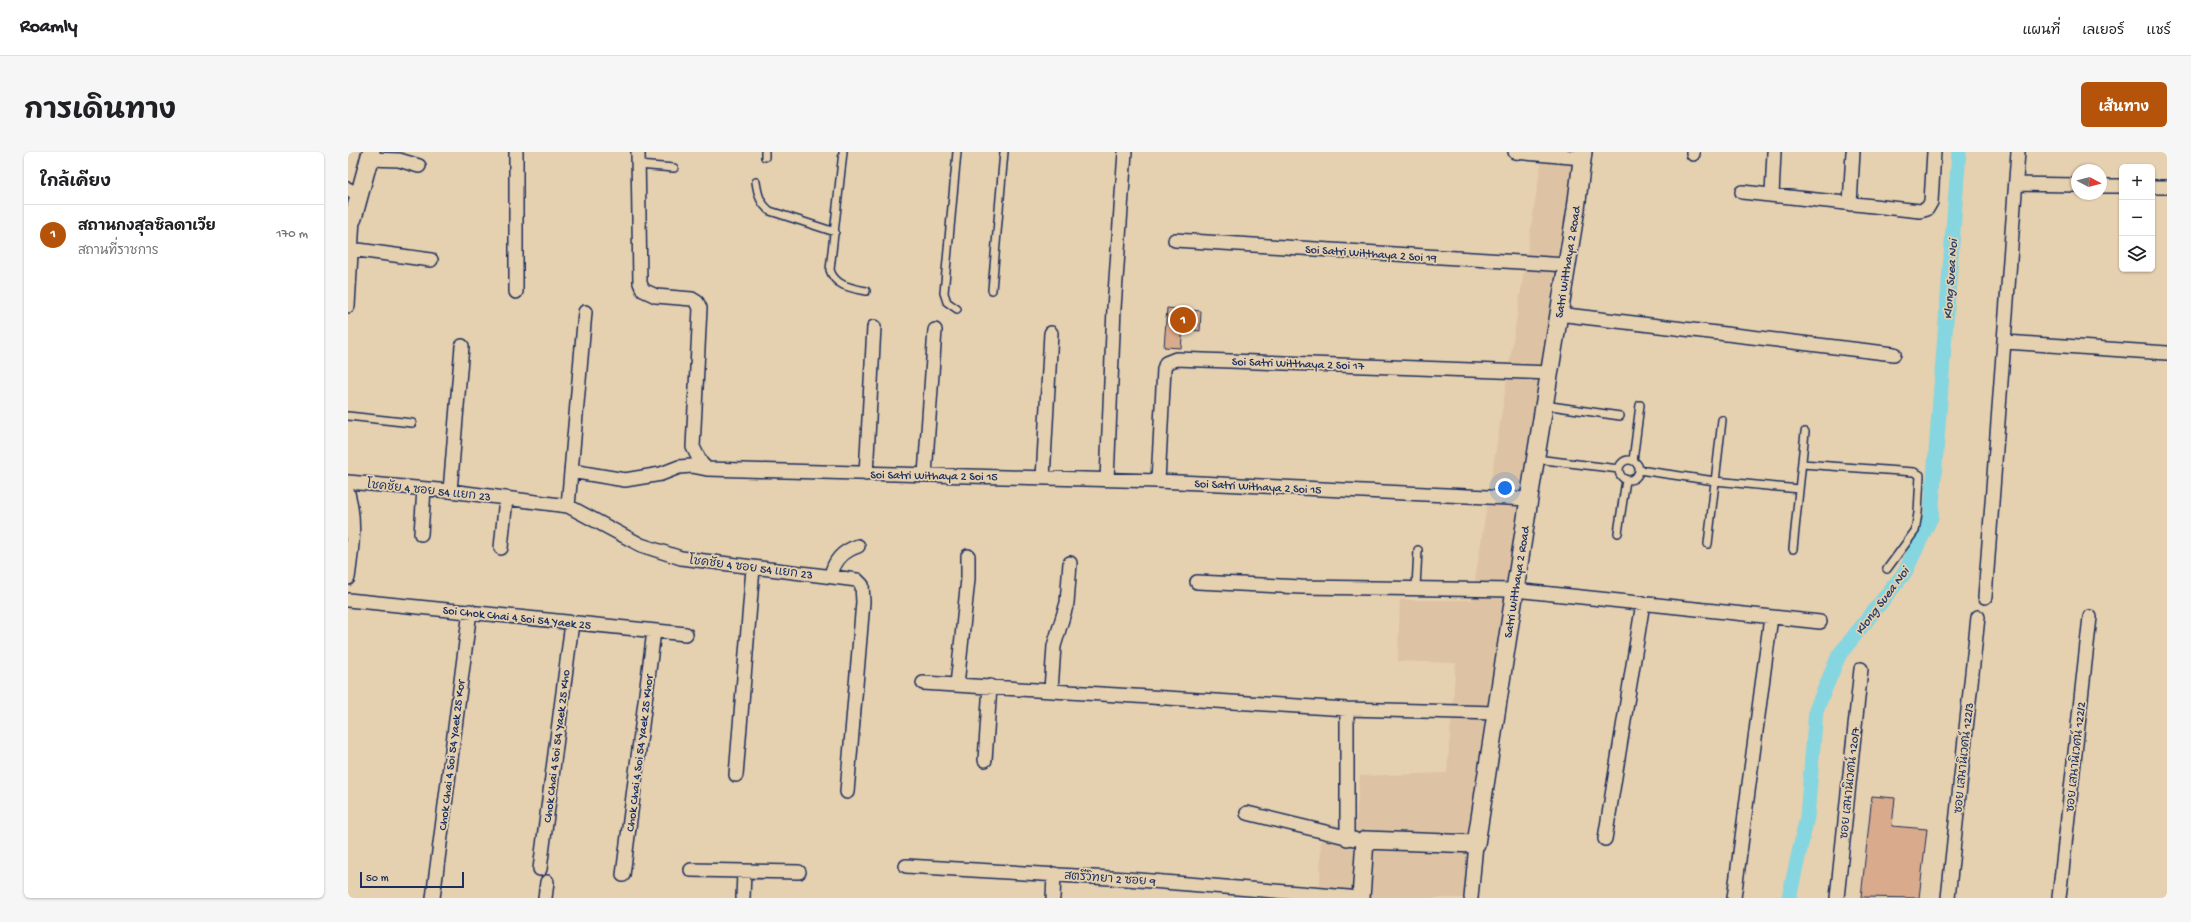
<!DOCTYPE html>
<html lang="th">
<meta charset="utf-8">
<style>
:root{--surface:#fff;--page:#f6f6f6;--text:#202124;--muted:#757577;--line:#e0e0e0;--accent:#b45309}
body{margin:0;font-family:"Gochi Hand","Playpen Sans Thai",sans-serif;background:var(--page);color:var(--text)}
.controls{position:absolute;right:12px;top:12px;display:grid;overflow:hidden;border-radius:6px;box-shadow:0 1px 3px #0004}
.controls button{width:36px;height:36px;display:grid;place-items:center;padding:0;border:0;border-bottom:1px solid var(--line);background:var(--surface);color:var(--text);font:20px sans-serif}
.compass{position:absolute;left:1723px;top:12px;width:36px;height:36px;border-radius:50%;background:var(--surface);box-shadow:0 1px 3px #0004;rotate:97deg}
.scale{position:absolute;left:12px;bottom:10px;width:104px;box-sizing:border-box;padding-left:4px;border:2px solid #1b2f5e;border-top:0;font-size:11px;line-height:14px;white-space:nowrap;color:#1b2f5e;-webkit-text-stroke:3px #e5d0af;paint-order:stroke}
.you{position:absolute;left:1157px;top:336px;width:14px;height:14px;margin:-10px;border:3px solid #fff;border-radius:50%;background:#1a73e8;box-shadow:0 0 0 6px #1a73e833}
.badge{display:grid;place-items:center;width:26px;height:26px;border-radius:50%;background:var(--accent);color:#fff;font-size:13px;font-weight:700}
.pin{position:absolute;translate:-50% -50%;border:2px solid #fff;box-shadow:0 1px 4px #0006}
.list{margin:0;padding:0;list-style:none}
h2{display:flex;justify-content:space-between;align-items:center;height:52px;margin:0;padding:0 16px;font-size:17px}
h2 small{font-size:13px;font-weight:400;color:var(--muted)}
.list li{display:grid;grid-template-columns:26px 1fr auto;gap:12px;align-items:center;box-sizing:border-box;height:60px;padding:0 16px;border-top:1px solid var(--line)}
.list b{display:block;font-size:15px;white-space:nowrap}
.list p{margin:0;font-size:13px;white-space:nowrap;color:var(--muted)}
.list em{font-size:13px;font-style:normal;color:var(--muted)}
.icon{flex:none;width:22px;height:22px;fill:none;stroke:currentColor;stroke-width:2;stroke-linecap:round;stroke-linejoin:round}
.map{position:relative;flex:none;width:1819px;height:746px;overflow:hidden;border-radius:6px}
header{display:flex;align-items:center;gap:24px;box-sizing:border-box;height:56px;padding:0 20px;background:var(--surface);border-bottom:1px solid var(--line)}
header strong{font-size:19px}
nav{display:flex;gap:22px;margin-inline-start:auto;font-size:14px}
.intro{display:flex;align-items:center;justify-content:space-between;box-sizing:border-box;height:96px;padding:0 24px}
h1{margin:0;font-size:28px}
.button{padding:10px 18px;border-radius:6px;background:var(--accent);color:#fff;font-size:14px;font-weight:700}
main{display:flex;gap:24px;padding:0 24px}
aside{flex:1;background:var(--surface);border-radius:6px;box-shadow:0 1px 3px #0004}
.map>svg:first-child{display:block}
.built{fill:#ddc2a3}
.lines{fill:none;stroke-linecap:round;stroke-linejoin:round}
.canal{stroke:#85d6e0;stroke-width:15}
.building{fill:#d9aa8b;stroke:#1b2f5e}
.service-casing{stroke:#1b2f5e;stroke-width:10}
.minor-casing{stroke:#1b2f5e;stroke-width:16}
.tertiary-casing{stroke:#1b2f5e;stroke-width:20}
.service{stroke:#e5d0af;stroke-width:7}
.minor{stroke:#e5d0af;stroke-width:13}
.tertiary{stroke:#e5d0af;stroke-width:17}
.labels{text-anchor:middle;stroke-width:3.5;stroke-linejoin:round;paint-order:stroke}
.street-label{font-size:12px;fill:#1b2f5e;stroke:#e5d0af}
.water-label{font-size:13px;font-style:italic;fill:#26406b;stroke:#e5d0af}
</style>
<header>
<strong>Roamly</strong>
<nav><a>แผนที่</a><a>เลเยอร์</a><a>แชร์</a></nav>
</header>
<div class="intro"><h1>การเดินทาง</h1><a class="button">เส้นทาง</a></div>
<main>
<aside>
<h2>ใกล้เคียง<small></small></h2>
<ul class="list">
<li><span class="badge">1</span><div><b>สถานกงสุลซิลดาเวีย</b><p>สถานที่ราชการ</p></div><em>170 m</em></li>
</ul>
</aside>
<div class="map">
<svg width="1819" height="746" viewBox="0 0 1819 746">
<rect width="100%" height="100%" fill="#e5d0af"/>
<filter id="ink" filterUnits="userSpaceOnUse"><feTurbulence type="fractalNoise" baseFrequency=".025" numOctaves="2"/><feDisplacementMap in="SourceGraphic" scale="8" xChannelSelector="R" yChannelSelector="G"/><feConvolveMatrix kernelMatrix="1 2 1 2 8 2 1 2 1" color-interpolation-filters="sRGB"/></filter>
<g filter="url(#ink)">
<path class="built" d="M1195,0H1227L1133,592L1119,746H972L973,671L1007,674L1012,624L1099,621L1108,511L1050,509L1052,448H1124Z"/>
<g class="lines">
<path class="canal" d="M1441,746L1459,665L1468,558L1491,503L1557,420L1583,365L1611,0"/>
</g>
<path class="building" d="M819,156L853,159L852,179L835,177L833,196L816,195Z
M1524,644L1547,646L1544,674L1579,677L1571,746L1513,745Z"/>
<g class="lines">
<g class="service-casing">
<path id="service" d="M495,0L482,118C487,134 503,136 518,139
M609,0L596,141L599,150L609,157
M417,5V0
M290,13L326,16
M408,30C410,43 412,51 422,59L487,80
M644,138L656,0
M1196,253L1272,264
M0,264L64,271
M1188,307L1271,317
M1271 318a10 10 0 1 1 20 0a10 10 0 1 1-20 0Z
M1285,309L1292,253
M1454,312L1566,320L1572,323L1570,361L1567,379L1539,417
M1291,318L1367,329L1451,337
M1270,381L1278,328
M1360,392L1374,268
M1445,397L1457,280
M1068,435L1070,398"/>
</g>
<g class="minor-casing">
<path id="minor" d="M290,0L292,131L295,138L308,144L344,147L349,150L352,156L345,295L353,311L359,317L810,329L1181,347
M1167,0L1234,6
M1345,2V0
M21,7L51,8L71,14
M1668,32L1729,33
M1753,34H1774
M1804,35H1819
M0,37L12,44
M1394,40L1572,59L1579,57L1583,50L1586,0
M1424,43L1426,0
M1502,52L1505,0
M827,88L1218,113
M3,97L83,108
M168,140V0
M0,154L5,66
M1210,162L1546,202
M1657,190L1819,201
M223,319L277,328L313,322L331,315L344,314L359,317
M518,322L526,175
M577,323L587,178
M695,326L703,181
M759,328L766,156L777,0
M810,329L816,217L818,211L828,207L1202,221
M0,330L102,339L220,354L293,393L333,406L509,428L514,433L515,450L499,640
M102,339L114,194
M0,341C8,370 4,397 0,426
M220,354L237,160
M73,382L76,337
M153,396L158,346
M483,424C486,408 495,399 510,394
M849,430L953,435L1167,438L1472,470
M1637,445L1670,0
M0,448L338,482
M575,531L999,557L1148,561
M609,533L620,427V404
M703,538L706,494L719,451L722,411
M637,608L642,534
M388,623L405,416
M899,661L1006,687
M999,687V557
M1257,687L1295,451
M558,714L779,727L1013,746
M192,717L224,471
M343,718L451,720
M275,723L306,479
M85,746L122,459
M197,746L199,730
M395,746L396,720
M705,746L706,722
M1123,746L1128,692
M1386,746L1423,465
M1489,746L1513,517
M1600,746L1630,465
M1711,746L1742,465"/>
</g>
<g class="tertiary-casing">
<path id="tertiary" d="M0,66H5L23,0
M1013,746L1017,688L1128,692L1181,347L1228,57L1235,0"/>
</g>
<use href="#service" class="service"/>
<use href="#minor" class="minor"/>
<use href="#tertiary" class="tertiary"/>
</g>
</g>
<g class="labels">
<g class="street-label">
<text transform="translate(1023 101) rotate(4)" y="4">Soi Satri Witthaya 2 Soi 19</text>
<text transform="translate(1219 110) rotate(-81)" y="4">Satri Witthaya 2 Road</text>
<text transform="translate(950 211) rotate(2)" y="4">Soi Satri Witthaya 2 Soi 17</text>
<text transform="translate(586 323) rotate(1)" y="4">Soi Satri Withaya 2 Soi 15</text>
<text transform="translate(910 334) rotate(3)" y="4">Soi Satri Withaya 2 Soi 15</text>
<text transform="translate(81 338) rotate(6)" y="4">โชคชัย 4 ซอย 54 แยก 23</text>
<text transform="translate(403 415) rotate(7)" y="4">โชคชัย 4 ซอย 54 แยก 23</text>
<text transform="translate(1168 430) rotate(-81)" y="4">Satri Witthaya 2 Road</text>
<text transform="translate(169 465) rotate(6)" y="4">Soi Chok Chai 4 Soi 54 Yaek 25</text>
<text transform="translate(208 594) rotate(-83)" y="4">Chok Chai 4 Soi 54 Yaek 25 Kho</text>
<text transform="translate(291 601) rotate(-83)" y="4">Chok Chai 4 Soi 54 Yaek 25 Khor</text>
<text transform="translate(103 603) rotate(-83)" y="4">Chok Chai 4 Soi 54 Yaek 25 Kor</text>
<text transform="translate(1727 605) rotate(-84)" y="4">ซอย เสนานิเวศน์ 122/2</text>
<text transform="translate(1615 606) rotate(-84)" y="4">ซอย เสนานิเวศน์ 122/3</text>
<text transform="translate(1501 631) rotate(-84)" y="4">ซอย เสนานิเวศน์ 120/7</text>
<text transform="translate(762 726) rotate(4)" y="4">สตรีวิทยา 2 ซอย 9</text>
</g>
<g class="water-label">
<text transform="translate(1601 127) rotate(-86)" y="5">Klong Suea Noi</text>
<text transform="translate(1533 448) rotate(-53)" y="5">Klong Suea Noi</text>
</g>
</g>
</svg>
<div class="controls">
<button>+</button>
<button>−</button>
<button><svg class="icon" aria-label="layers" viewBox="0 0 24 24"><path d="M12 4l9 5-9 5-9-5zM3 14l9 5 9-5"/></svg></button>
</div>
<svg class="compass" viewBox="-18 -18 36 36"><path d="M0-13l5 13h-10z" fill="#e53935"/><path d="M0 13l5-13h-10z" fill="#757577"/></svg>
<div class="scale">50 m</div>
<div class="you"></div>
<div class="pin badge" style="left:835px;top:168px">1</div>
</div>
</main>
